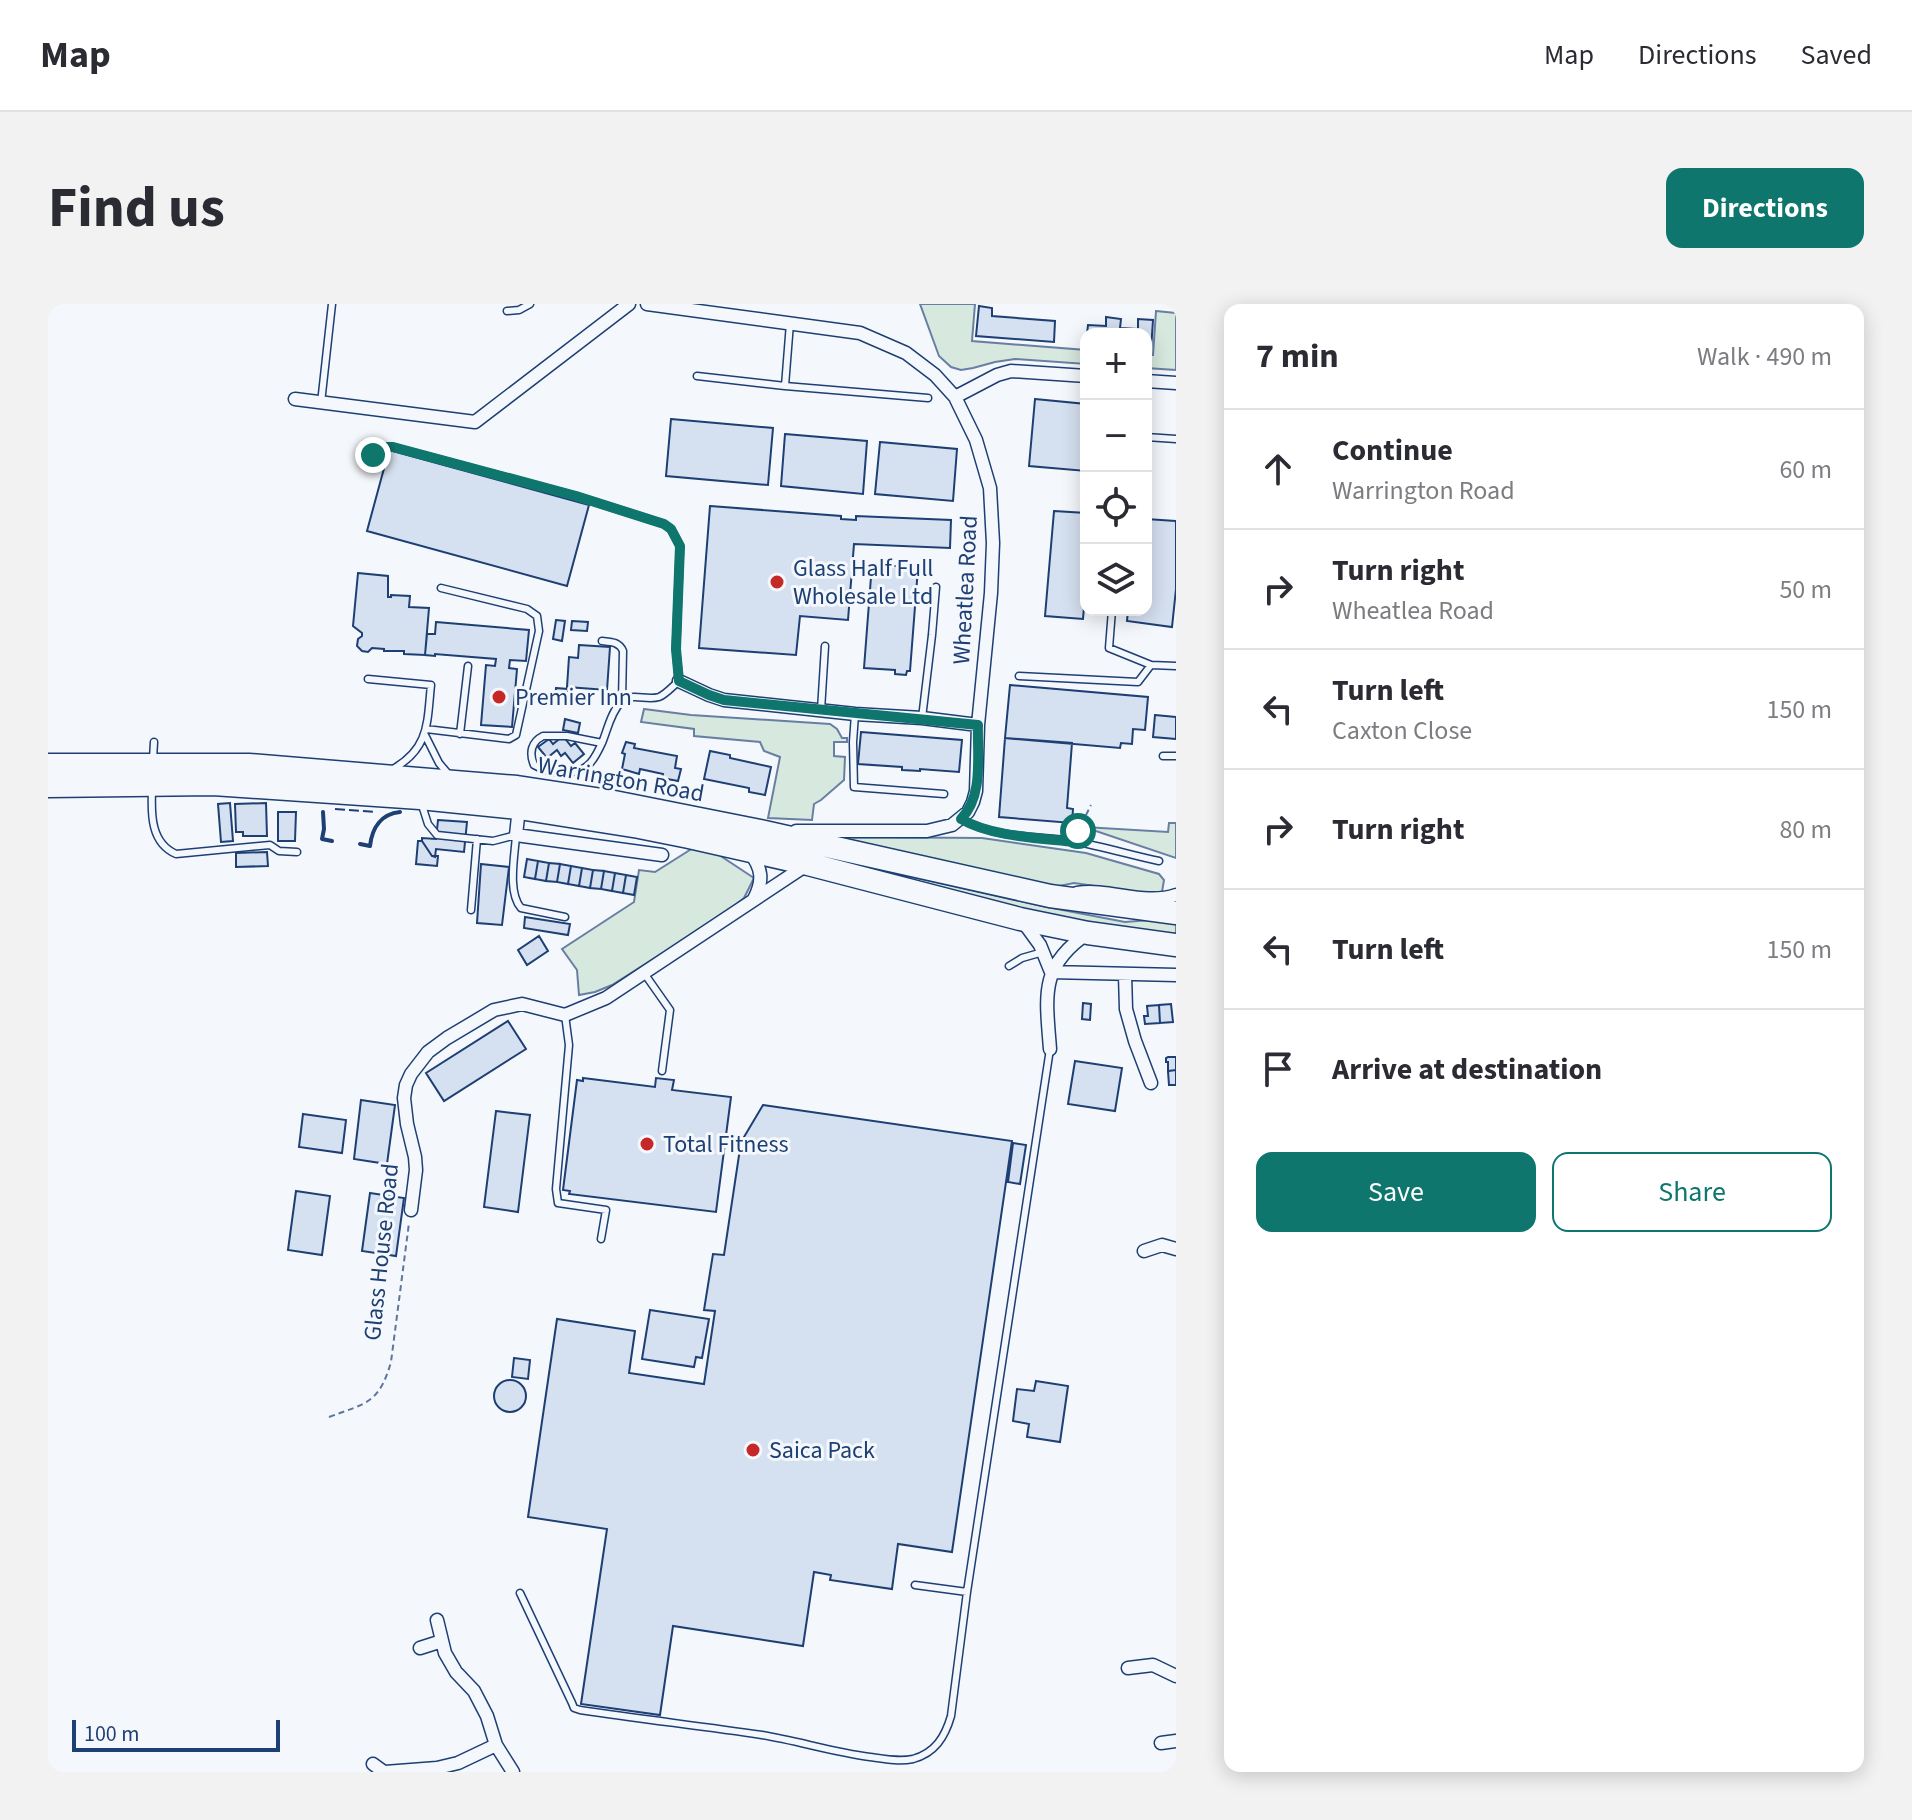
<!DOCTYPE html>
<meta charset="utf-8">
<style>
:root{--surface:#fff;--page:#f2f2f3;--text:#2b2b33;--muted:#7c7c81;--line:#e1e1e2;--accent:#0f766e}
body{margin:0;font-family:"Source Sans 3",sans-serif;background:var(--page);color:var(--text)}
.controls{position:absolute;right:24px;top:24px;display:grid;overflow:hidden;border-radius:16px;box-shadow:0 4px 20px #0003}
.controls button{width:72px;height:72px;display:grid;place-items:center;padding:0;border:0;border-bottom:2px solid var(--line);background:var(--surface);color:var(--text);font:40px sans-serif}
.scale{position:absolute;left:24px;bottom:20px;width:208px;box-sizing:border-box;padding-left:8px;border:4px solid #1d3f73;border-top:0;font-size:22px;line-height:28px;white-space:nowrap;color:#1d3f73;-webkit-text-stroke:6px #f4f7fb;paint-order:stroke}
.stop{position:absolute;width:24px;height:24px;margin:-18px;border:6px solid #0f766e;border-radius:50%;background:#fff}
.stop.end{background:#0f766e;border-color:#fff;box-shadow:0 2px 8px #0008}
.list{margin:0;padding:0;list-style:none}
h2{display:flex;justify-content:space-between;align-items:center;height:104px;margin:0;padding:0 32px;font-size:34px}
h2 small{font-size:26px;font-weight:400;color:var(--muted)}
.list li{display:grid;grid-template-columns:52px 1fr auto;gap:24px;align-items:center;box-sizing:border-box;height:120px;padding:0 32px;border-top:2px solid var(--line)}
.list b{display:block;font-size:30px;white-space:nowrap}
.list p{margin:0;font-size:26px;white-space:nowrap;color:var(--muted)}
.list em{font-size:26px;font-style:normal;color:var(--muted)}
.actions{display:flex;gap:16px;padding:24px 32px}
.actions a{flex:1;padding:18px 0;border:2px solid var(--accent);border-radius:16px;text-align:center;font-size:28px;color:var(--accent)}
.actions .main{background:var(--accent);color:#fff}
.icon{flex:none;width:44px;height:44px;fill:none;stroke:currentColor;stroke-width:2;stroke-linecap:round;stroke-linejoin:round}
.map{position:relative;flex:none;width:1128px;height:1468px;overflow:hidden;border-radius:16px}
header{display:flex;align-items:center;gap:48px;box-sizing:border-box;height:112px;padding:0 40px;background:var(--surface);border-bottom:2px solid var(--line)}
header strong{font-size:38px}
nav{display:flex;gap:44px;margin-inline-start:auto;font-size:28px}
.intro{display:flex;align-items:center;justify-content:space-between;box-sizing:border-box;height:192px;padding:0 48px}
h1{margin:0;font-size:56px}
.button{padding:20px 36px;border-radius:16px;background:var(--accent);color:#fff;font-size:28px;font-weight:700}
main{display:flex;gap:48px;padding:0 48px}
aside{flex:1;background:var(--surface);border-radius:16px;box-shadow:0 4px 20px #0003}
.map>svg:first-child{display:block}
.green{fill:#d7e8df;stroke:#687fa3;stroke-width:2}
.building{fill:#d5e0f0;stroke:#1d3f73;stroke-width:2}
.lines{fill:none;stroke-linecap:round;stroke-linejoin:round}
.lane-casing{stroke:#1d3f73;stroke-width:9}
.street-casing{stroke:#1d3f73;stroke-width:15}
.highway-casing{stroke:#1d3f73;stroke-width:25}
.path{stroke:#5e769c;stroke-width:2;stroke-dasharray:6 4;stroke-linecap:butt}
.lane{stroke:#f4f7fb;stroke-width:6}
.street{stroke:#f4f7fb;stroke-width:12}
.highway{stroke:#f4f7fb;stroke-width:22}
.fence{stroke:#1d3f73;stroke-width:2;stroke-dasharray:10 4;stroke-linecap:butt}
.wall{stroke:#1d3f73;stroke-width:4}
.route{stroke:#0f766e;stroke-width:10}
.poi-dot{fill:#c62828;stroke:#f4f7fb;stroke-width:3}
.labels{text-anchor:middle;stroke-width:6;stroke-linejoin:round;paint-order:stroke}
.poi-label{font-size:24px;fill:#1d3f73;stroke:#f4f7fb;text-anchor:start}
.street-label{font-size:24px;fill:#1d3f73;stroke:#f4f7fb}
</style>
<header>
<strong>Map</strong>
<nav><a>Map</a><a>Directions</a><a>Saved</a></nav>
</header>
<div class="intro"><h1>Find us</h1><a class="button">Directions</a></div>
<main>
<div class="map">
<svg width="1128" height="1468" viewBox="0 0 1128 1468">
<rect width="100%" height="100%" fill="#f4f7fb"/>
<path class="green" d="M872,0H927L924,37L1038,46V60L967,55L947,58L925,64L913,66L903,63L891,52Z
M1108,7L1128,9V66L1098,64V51H1105Z
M596,405L643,411L782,420L789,425L794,434H799V438H786V452L797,453L796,476L773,496L766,500L764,516L720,514L732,453L716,447L712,438L646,432V425L593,418Z
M1121,519H1128V554L1036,523L1120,528Z
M801,533L934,534L1038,549L1111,570L1116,576L1114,588L1102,590L1026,579L1001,584L801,539Z
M733,543L999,603L1077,618L1102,616L1128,620V629L1121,632L1048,626Z
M645,544L668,549L706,574L696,594L675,611L564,681L547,688L531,691L529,666L514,645L586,598L591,566L607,568Z"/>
<path class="building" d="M931,2L944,4V12L1007,17L1006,38L928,32Z
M1058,13L1073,15L1072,24L1090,25V15L1105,16L1103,46H1098V30H1039L1040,21L1058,22Z
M987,95L1038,100V167L981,162Z
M623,115L725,124L720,181L618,172Z
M737,130L819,137L815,190L733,182Z
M832,138L909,145L905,197L827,190Z
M341,146L541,201L519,282L319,227Z
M662,202L793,212V215L808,216V212L903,216L902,244L806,240L800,316L752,312L748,351L651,344Z
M1006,207L1038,209V279L1035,315L997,312Z
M1098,215L1128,217V285L1124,323L1079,317L1080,306H1098Z
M824,260L870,264L862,367H859L858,371L847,370V366L816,364Z
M310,269L340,272V293H343V291L362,292L361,303L381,304L377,351L356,350V347H336V345L324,344L320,348L314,347L309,342L310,335L314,332V329L305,322Z
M508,316L517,317L514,337L505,335Z
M524,317L540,318L539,327L523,326Z
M388,318L481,326L478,357L462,356L461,364L469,365L464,423L433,421L438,361L447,362L448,355L387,350V352L377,351L379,330H387Z
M531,341L562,343L559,386L519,383L521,353L530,354Z
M962,381L1100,393L1097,426L1085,425L1084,440L1073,439L1072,444L957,434Z
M508,384L520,385L519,397L507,396Z
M1107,411L1128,413V435L1105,433Z
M517,415L532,419L530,429L515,426Z
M813,428L914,436L911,468L872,465V467L854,466V463L810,460Z
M515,432L523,442L527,439L536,450L525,459L517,449L513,452L509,446L499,454L490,443L501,435L505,440Z
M957,434L1024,439L1019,504L1025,505L1024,519L951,513Z
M578,438L587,440L586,444L629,452L627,464L633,465L630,477L614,474L615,470L592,465L591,470L574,465L577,450L574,449Z
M662,447L682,451V454L723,463L717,491L701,488V484L656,475Z
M182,499L185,537L173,538L170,500Z
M218,499L219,532H195V528H188L187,500Z
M230,508H248L247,537H230Z
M390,516L419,518L416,548L388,545L387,553L384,552L374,537V534L388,535Z
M370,537H374L384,552H390L389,562L368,560Z
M219,548L220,562L188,563V549Z
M479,555L490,557L487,575L476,573Z
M490,557L501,559L498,577L487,575Z
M501,559L512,560L509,578L498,577Z
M433,560L461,563L454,621L429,619Z
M512,560L523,562L520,580L509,578Z
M523,562L534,564L531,582L520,580Z
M534,564L545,566L542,584L531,582Z
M545,566L556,567L553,585L542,584Z
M556,567L567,569L564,587L553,585Z
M567,569L578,571L575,589L564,587Z
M578,571L589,573L586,591L575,589Z
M477,613L522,620L520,631L476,624Z
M491,632L500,647L479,661L470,646Z
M1035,699L1043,700L1042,716L1034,715Z
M1123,700L1125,718L1112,719L1111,701Z
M1111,701L1112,719L1097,720L1096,712H1100L1099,702Z
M460,717L478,745L396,797L378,769Z
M1120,753H1128V766L1120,767V758H1118V754Z
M1027,757L1074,764L1067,807L1020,800Z
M1128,766V781H1121L1120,767Z
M535,774L607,783L608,774L626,776L624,786L683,793L668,908L521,890L522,887L515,886L529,776L535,777Z
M313,796L347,801L339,860L306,855Z
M715,801L964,837L904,1248L850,1240L844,1285L782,1276L783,1271L766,1268L755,1342L625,1322L612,1411L533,1400L559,1225L480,1213L509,1015L587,1027L581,1069L656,1080L667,1007L656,1006L665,950L676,951L693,838Z
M448,807L482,811L470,908L436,903Z
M255,810L298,816L294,849L251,843Z
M965,839L978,841L972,880L960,878Z
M248,887L282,892L274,951L240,946Z
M322,889L356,894L348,952L314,947Z
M602,1006L661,1015L654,1054L648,1053L646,1063L594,1055Z
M466,1054L482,1056L480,1075L464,1073Z
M446 1092a16 16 0 1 1 32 0a16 16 0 1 1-32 0Z
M988,1077L1020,1082L1012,1138L979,1133L981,1120L965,1117L969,1085L986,1087Z"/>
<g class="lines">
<g class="lane-casing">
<path id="lane" d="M459,7L471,6L482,0
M742,19L737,82L880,94
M649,72L737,82
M273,99L284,0
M1098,133L1128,135
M319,155L334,145L345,143L528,192L616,220L623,225L632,242L628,345L631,377C625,382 617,391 611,393C598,397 583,388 573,398C563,408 559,427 554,439C550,447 546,457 539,462C526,473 500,469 486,461C481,449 483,438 495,432H519L554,439
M1064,306L1061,344L1103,361L1128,362
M554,337C564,338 571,338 575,347L574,397
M971,372L1090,378L1103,361
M320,375L383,381C379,418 382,444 345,465
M773,406L777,342
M807,410L805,438L806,483L896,490
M874,414L884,331L888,283
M378,425L461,435L468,431L491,327L489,312L479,305L393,284
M412,430L420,362
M377,431L391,459L402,472
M1115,452H1128
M105,455L106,438
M104,487C103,511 103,539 128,550L222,541L231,547L249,548
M373,498L380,520L389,531L445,537L468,531C467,551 459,588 473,604L517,613
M913,515C945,534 988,532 1024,537C1053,542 1083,551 1111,557
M423,606L429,535
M961,662L974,654L995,648
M596,669L622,706L614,767
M517,711L521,741L508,885L510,899L558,906L553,935
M867,1281L919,1288
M472,1289L524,1399L526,1404L532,1406C592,1415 653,1422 714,1431C750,1437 785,1448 822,1453C836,1455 851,1458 865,1455C887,1449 897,1433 903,1412L919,1288L1002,745"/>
</g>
<g class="street-casing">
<path id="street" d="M599,0L812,29L858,49L887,71L907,93L928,136L942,184L945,239L943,289L930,421L928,487L925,498L920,508L904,521L879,527H748
M1098,77L1128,79
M907,93L949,71L963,67L1038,72
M247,95L427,118L581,0
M631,377L661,391L676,396L807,410L874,414L930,421
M471,504L468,531L614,551
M701,547C714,564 716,576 706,595
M1029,589C1062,584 1096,602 1128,591
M976,619L992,641L1003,668
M1003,668L1128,671
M1077,671L1078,705L1087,737L1103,779
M1002,745C998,692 991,662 1040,629
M363,906L368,866L367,853L359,820L356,794L358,781L363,770L380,748L399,734L446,706L474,700L517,711L558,694L760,560
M1096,947L1114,941L1128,945
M389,1316L397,1349L408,1368L426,1387L439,1412L448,1441L465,1468
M372,1344L394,1337
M1080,1364L1105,1361L1128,1372
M1113,1439L1128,1437
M325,1460L336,1468
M337,1468L389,1464L410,1459L448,1441"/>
</g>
<g class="highway-casing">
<path id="highway" d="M0,461H201L469,483L561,497L712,527L1002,592L1128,609
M0,482L165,480L372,494L471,504L591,523L641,533L760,560L972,615L1040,629L1128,641"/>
</g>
<path class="path" d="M1029,529L1043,501
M281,1113C318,1099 331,1100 343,1058L361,919"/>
<use href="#lane" class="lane"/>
<use href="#street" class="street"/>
<use href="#highway" class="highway"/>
<path class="fence" d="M287,505L327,508"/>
<path class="wall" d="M275,508L276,525L274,535L284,537
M312,540L322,542C324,524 333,510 352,508"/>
</g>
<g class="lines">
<path class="route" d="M325,151L337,143H345L528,192L616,220L623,225L632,242L628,345L631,377L661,391L676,396L930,421C929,451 936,492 913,515C944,533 992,534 1027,538L1030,527"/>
</g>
<g class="poi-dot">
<circle cx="729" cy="278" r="8"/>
<circle cx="451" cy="393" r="8"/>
<circle cx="599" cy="840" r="8"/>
<circle cx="705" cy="1146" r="8"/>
</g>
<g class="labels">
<g class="poi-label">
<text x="745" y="272">Glass Half Full<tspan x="745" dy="28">Wholesale Ltd</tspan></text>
<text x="467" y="401">Premier Inn</text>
<text x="615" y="848">Total Fitness</text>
<text x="721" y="1154">Saica Pack</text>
</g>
<g class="street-label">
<text transform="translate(917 286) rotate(-87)" y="8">Wheatlea Road</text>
<text transform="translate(573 475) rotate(10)" y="8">Warrington Road</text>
<text transform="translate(333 948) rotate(-84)" y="8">Glass House Road</text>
</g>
</g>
</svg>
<div class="controls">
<button>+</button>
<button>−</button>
<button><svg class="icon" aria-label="locate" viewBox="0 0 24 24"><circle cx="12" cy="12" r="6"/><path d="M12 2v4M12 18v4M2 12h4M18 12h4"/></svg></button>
<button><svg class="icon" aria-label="layers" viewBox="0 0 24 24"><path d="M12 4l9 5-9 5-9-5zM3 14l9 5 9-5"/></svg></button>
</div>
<div class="scale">100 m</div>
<div class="stop" style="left:1030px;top:527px"></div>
<div class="stop end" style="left:325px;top:151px"></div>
</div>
<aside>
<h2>7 min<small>Walk · 490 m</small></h2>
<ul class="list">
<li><svg class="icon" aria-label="ahead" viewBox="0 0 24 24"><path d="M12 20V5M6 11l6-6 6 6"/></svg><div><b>Continue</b><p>Warrington Road</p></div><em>60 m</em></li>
<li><svg class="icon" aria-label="right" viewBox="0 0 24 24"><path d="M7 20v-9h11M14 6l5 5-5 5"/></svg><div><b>Turn right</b><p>Wheatlea Road</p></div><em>50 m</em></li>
<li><svg class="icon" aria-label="left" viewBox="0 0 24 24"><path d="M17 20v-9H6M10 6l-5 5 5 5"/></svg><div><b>Turn left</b><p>Caxton Close</p></div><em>150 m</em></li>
<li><svg class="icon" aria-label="right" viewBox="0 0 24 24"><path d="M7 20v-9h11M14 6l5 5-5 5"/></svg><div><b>Turn right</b></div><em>80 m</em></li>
<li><svg class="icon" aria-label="left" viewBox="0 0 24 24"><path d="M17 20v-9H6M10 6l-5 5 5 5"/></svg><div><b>Turn left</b></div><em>150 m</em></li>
<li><svg class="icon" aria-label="arrive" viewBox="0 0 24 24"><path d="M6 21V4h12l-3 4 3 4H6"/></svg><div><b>Arrive at destination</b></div></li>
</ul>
<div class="actions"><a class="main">Save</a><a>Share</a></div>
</aside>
</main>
